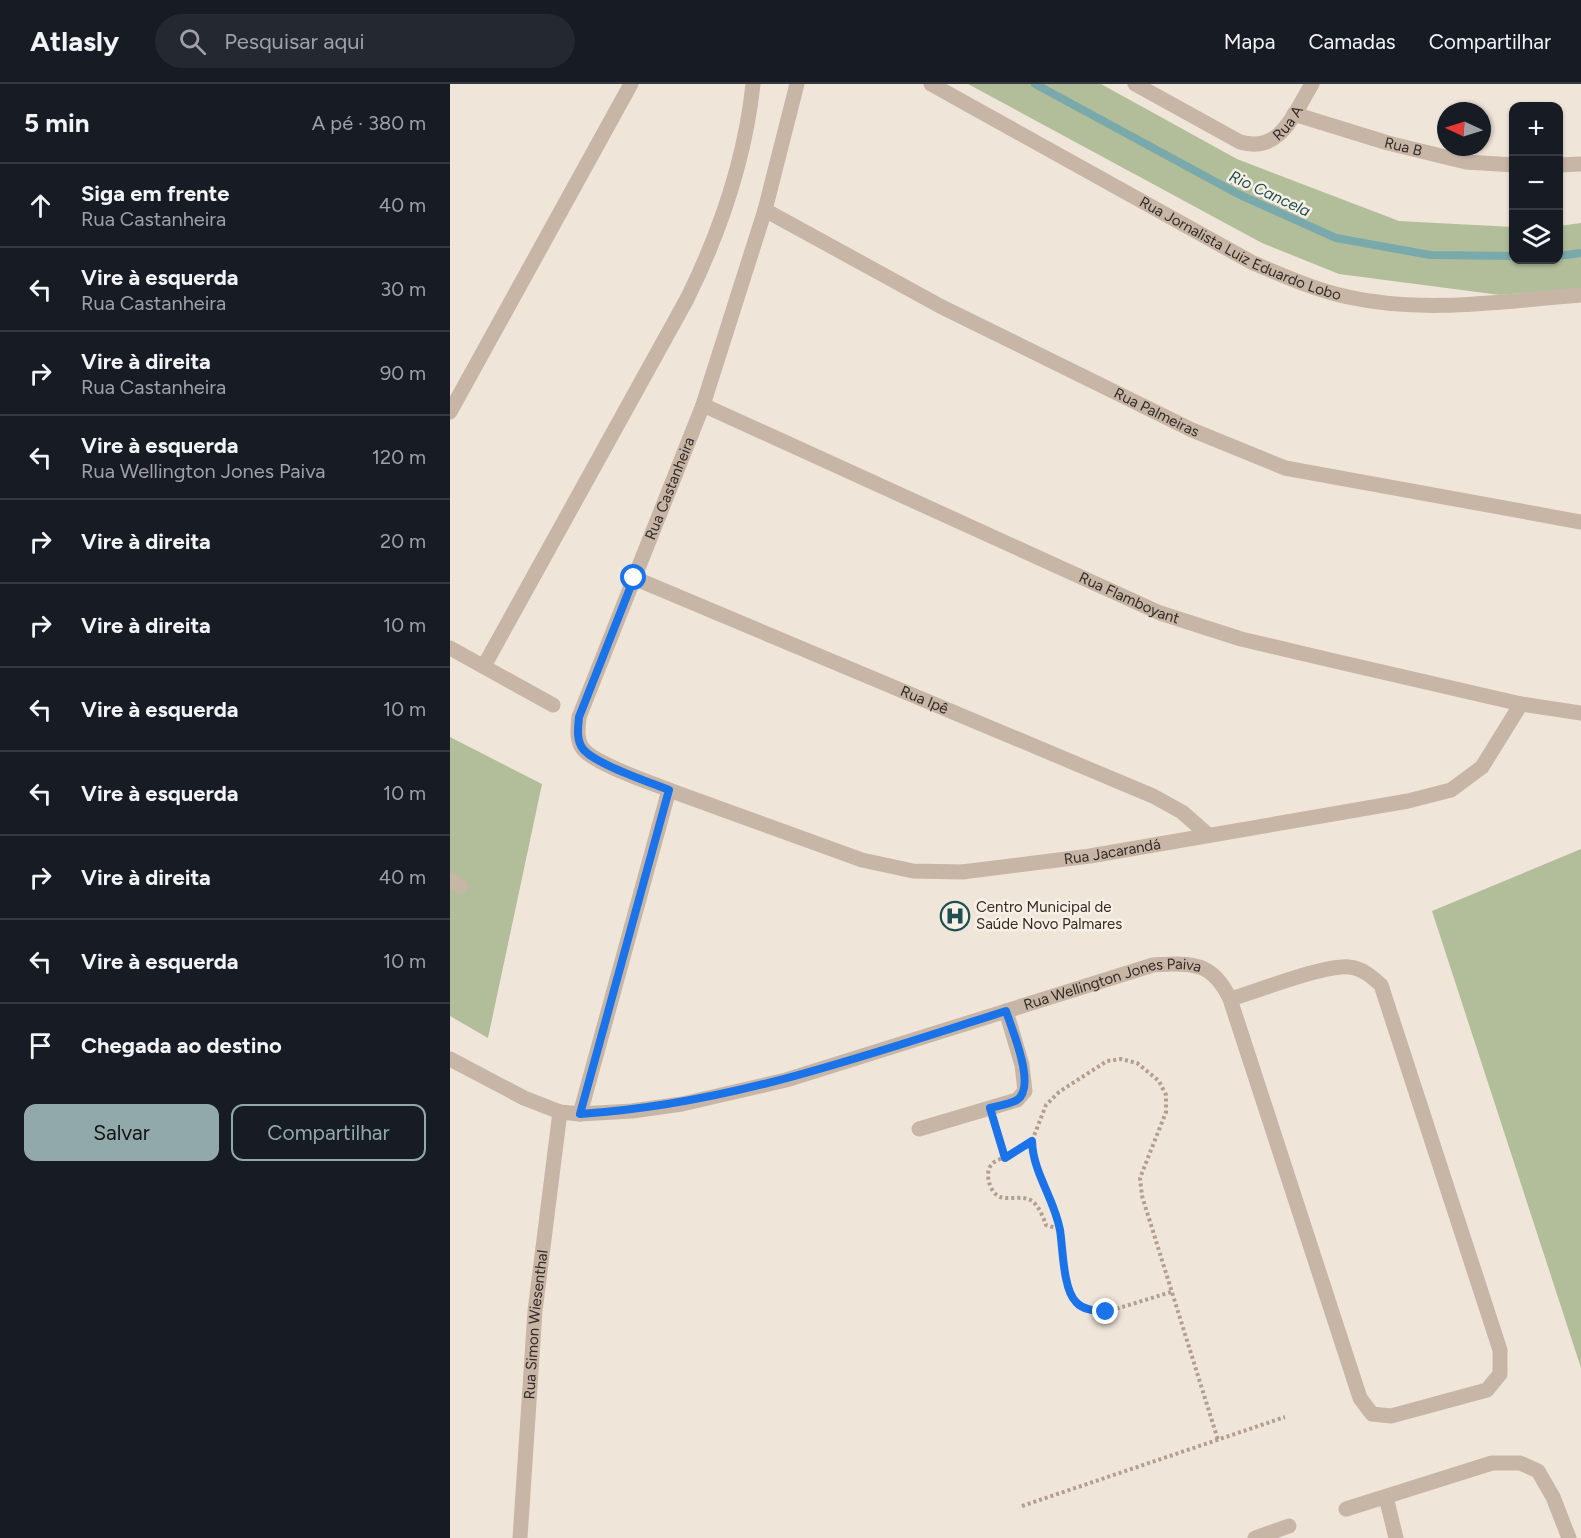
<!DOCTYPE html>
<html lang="pt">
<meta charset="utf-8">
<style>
:root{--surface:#171b24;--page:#242831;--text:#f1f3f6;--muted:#9ea1a6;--line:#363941;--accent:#92a9ac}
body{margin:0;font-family:Figtree,sans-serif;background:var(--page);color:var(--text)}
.controls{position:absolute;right:18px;top:18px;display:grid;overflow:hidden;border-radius:12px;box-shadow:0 2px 4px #0004}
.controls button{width:54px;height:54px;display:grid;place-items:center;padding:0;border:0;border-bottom:2px solid var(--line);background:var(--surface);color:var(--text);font:30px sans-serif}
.compass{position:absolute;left:987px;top:18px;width:54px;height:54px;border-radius:50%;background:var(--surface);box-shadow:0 2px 4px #0004;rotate:274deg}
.stop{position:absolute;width:18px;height:18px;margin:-14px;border:4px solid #1a73e8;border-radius:50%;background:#fff}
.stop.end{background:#1a73e8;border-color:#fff;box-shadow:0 2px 6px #0008}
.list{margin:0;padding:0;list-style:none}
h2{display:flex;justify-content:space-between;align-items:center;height:78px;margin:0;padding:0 24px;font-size:26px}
h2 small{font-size:20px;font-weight:400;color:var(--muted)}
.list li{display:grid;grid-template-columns:39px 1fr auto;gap:18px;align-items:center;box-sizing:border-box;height:84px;padding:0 24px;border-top:2px solid var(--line)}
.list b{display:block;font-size:22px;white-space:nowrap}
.list p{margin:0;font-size:20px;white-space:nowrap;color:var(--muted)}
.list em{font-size:20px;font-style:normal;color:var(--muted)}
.actions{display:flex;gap:12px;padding:18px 24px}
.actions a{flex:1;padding:14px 0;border:2px solid var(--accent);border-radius:12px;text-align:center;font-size:21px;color:var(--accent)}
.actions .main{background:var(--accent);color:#111}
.icon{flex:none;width:33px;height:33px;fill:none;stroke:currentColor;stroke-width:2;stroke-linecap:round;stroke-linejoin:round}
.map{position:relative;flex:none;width:1131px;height:1454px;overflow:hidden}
header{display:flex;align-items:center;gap:36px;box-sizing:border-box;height:84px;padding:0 30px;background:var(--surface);border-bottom:2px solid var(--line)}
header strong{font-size:28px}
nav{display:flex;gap:33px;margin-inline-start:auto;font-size:21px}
.search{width:420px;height:54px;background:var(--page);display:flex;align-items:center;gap:15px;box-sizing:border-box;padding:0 21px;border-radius:33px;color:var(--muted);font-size:22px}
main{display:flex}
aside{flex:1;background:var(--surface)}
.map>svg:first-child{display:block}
.green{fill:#b2be9a}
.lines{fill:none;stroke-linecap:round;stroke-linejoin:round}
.stream{stroke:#79a9ab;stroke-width:8}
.path{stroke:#b29f90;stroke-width:4;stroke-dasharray:3 3;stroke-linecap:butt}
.minor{stroke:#c7b5a6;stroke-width:15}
.route{stroke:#1a73e8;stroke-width:8}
.labels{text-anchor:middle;stroke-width:5;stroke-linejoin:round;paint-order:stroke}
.street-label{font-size:15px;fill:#332a26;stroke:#f8efe5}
.poi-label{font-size:15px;fill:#332a26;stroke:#f8efe5;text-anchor:start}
.water-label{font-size:16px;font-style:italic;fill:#1e4f52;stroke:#f8efe5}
</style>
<header>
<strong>Atlasly</strong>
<div class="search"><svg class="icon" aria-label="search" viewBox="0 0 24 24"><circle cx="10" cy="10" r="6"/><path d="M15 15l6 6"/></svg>Pesquisar aqui</div>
<nav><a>Mapa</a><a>Camadas</a><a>Compartilhar</a></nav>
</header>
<main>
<aside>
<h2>5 min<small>A pé · 380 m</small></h2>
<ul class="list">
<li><svg class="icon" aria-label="ahead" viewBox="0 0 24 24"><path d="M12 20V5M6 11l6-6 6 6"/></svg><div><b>Siga em frente</b><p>Rua Castanheira</p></div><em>40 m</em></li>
<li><svg class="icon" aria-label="left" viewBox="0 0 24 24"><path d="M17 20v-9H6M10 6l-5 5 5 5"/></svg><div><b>Vire à esquerda</b><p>Rua Castanheira</p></div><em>30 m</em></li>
<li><svg class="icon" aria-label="right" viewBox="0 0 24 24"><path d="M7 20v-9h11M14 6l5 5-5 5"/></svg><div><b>Vire à direita</b><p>Rua Castanheira</p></div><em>90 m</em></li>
<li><svg class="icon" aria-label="left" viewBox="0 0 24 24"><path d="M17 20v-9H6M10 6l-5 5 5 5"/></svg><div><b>Vire à esquerda</b><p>Rua Wellington Jones Paiva</p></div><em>120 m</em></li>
<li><svg class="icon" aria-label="right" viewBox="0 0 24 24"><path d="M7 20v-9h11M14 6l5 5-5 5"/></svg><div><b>Vire à direita</b></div><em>20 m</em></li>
<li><svg class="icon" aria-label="right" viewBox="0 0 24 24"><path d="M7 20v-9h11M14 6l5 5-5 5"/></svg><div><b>Vire à direita</b></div><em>10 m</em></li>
<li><svg class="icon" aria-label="left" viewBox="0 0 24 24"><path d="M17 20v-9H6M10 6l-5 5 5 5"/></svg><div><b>Vire à esquerda</b></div><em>10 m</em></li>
<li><svg class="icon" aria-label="left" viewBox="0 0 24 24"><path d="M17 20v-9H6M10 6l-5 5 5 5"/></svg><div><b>Vire à esquerda</b></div><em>10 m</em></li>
<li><svg class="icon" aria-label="right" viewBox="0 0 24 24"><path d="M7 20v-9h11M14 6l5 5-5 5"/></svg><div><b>Vire à direita</b></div><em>40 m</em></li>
<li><svg class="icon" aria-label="left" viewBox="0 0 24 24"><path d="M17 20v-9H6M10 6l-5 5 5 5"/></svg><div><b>Vire à esquerda</b></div><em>10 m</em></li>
<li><svg class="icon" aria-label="arrive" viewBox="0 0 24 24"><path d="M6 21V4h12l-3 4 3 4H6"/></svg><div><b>Chegada ao destino</b></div></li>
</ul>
<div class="actions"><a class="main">Salvar</a><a>Compartilhar</a></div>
</aside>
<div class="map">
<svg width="1131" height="1454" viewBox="0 0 1131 1454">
<rect width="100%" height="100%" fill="#f0e5d9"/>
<path class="green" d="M518,0H651L787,75L949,137L1063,143L1064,176H1108L1109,142L1131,139V204L1050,211L889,190L812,159Z
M0,653L92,700L38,954L0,932Z
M1131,765V1284L982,827Z"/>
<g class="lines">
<path class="stream" d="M585,0L788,110L886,154L980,171L1064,172
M1108,172L1131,169"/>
<path class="path" d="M546,1043L555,1074
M582,1057C574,1060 571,1066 563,1070C557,1073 547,1075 542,1080C534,1088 539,1108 550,1113C560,1116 573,1111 582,1117C589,1122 593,1133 596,1141L609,1145
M721,1208L656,1228L640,1226L626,1219L618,1205L605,1123L587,1087L582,1057L596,1021L609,1008L657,977L671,975L687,979L709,997L716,1011V1028L690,1094L692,1112L768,1356
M572,1422L835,1333"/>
<g class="minor">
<path id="s1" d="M481,0L803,179C834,192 865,206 898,213C975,230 1054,217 1131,211"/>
<path id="s2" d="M685,0L790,58C831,70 844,29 862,0"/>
<path id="s3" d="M844,30L938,59L1016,78L1064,81"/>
<path d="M1108,81L1131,80"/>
<path id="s4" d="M315,126L490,222L742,346L835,384L1131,438"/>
<path id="s5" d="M253,321L710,529L791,555L876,575L1071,620L1131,629"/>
<path d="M0,328L181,0"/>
<path id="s6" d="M184,494L703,712L732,728L757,750"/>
<path d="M0,564L103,621"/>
<path d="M34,582L237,215C270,148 295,76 303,0"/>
<path id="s7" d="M219,706L412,776L463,787L512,788L640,772L958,717L1001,706L1032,683L1071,620"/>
<path d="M0,796L10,802"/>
<path id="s8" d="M0,975L74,1014L110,1028L130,1030L182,1027L232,1020L336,996L703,881C742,879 762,877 780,915L910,1314L922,1330L941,1332L1037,1306L1050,1290V1266L931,901C922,893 912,884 899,883C876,880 805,908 780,915"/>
<path id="s9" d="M130,1030L219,706C199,698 145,680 133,665C126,656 128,644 129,633L253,321L315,126L347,0"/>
<path d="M469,1045L567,1016L575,1007L572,981L556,927"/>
<path d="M936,1413L946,1454"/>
<path d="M896,1425L1042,1379H1070L1088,1387L1103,1413L1119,1454"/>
<path id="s10" d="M70,1454L85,1227L110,1028"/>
<path d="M805,1454L839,1442"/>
</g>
</g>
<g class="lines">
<path class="route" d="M184,494L129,633C128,643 126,656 133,665C145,680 199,698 219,706L130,1030C278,1021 416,971 556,927C562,946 587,1003 567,1016C560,1020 548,1022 540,1024L555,1074L582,1057C583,1089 604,1114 610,1146C613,1165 613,1205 626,1218C633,1226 646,1227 656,1228"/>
</g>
<defs>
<g id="hospital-ring" transform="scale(1.5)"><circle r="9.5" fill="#f8efe5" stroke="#1e4f52" stroke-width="1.5"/><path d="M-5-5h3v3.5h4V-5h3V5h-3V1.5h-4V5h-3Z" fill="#1e4f52"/></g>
</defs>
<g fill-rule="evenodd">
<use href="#hospital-ring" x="505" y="832"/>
</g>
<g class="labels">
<g class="street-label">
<text dy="5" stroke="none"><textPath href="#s2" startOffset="176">Rua A</textPath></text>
<text dy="5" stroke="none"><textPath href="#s3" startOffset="114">Rua B</textPath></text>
<text dy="5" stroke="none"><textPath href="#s1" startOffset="351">Rua Jornalista Luiz Eduardo Lobo</textPath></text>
<text dy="5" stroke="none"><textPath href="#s4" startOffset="441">Rua Palmeiras</textPath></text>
<text dy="5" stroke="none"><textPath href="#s9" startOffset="711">Rua Castanheira</textPath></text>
<text dy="5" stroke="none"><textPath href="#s5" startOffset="468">Rua Flamboyant</textPath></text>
<text dy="5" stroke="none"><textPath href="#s6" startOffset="315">Rua Ipê</textPath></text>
<text dy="5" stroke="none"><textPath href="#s7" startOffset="458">Rua Jacarandá</textPath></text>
<text dy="5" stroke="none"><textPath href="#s8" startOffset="693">Rua Wellington Jones Paiva</textPath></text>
<text dy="5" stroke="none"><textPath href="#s10" startOffset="214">Rua Simon Wiesenthal</textPath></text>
</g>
<g class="poi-label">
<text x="526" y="828">Centro Municipal de<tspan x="526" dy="17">Saúde Novo Palmares</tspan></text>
</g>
<g class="water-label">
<text transform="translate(820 109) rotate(25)" y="6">Rio Cancela</text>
</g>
</g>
</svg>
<div class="controls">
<button>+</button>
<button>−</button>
<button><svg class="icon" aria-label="layers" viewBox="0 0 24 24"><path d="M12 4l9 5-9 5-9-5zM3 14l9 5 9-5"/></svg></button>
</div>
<svg class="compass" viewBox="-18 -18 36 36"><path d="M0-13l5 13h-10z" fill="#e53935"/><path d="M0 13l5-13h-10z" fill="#9ea1a6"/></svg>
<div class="stop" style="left:184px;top:494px"></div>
<div class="stop end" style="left:656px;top:1228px"></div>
</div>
</main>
